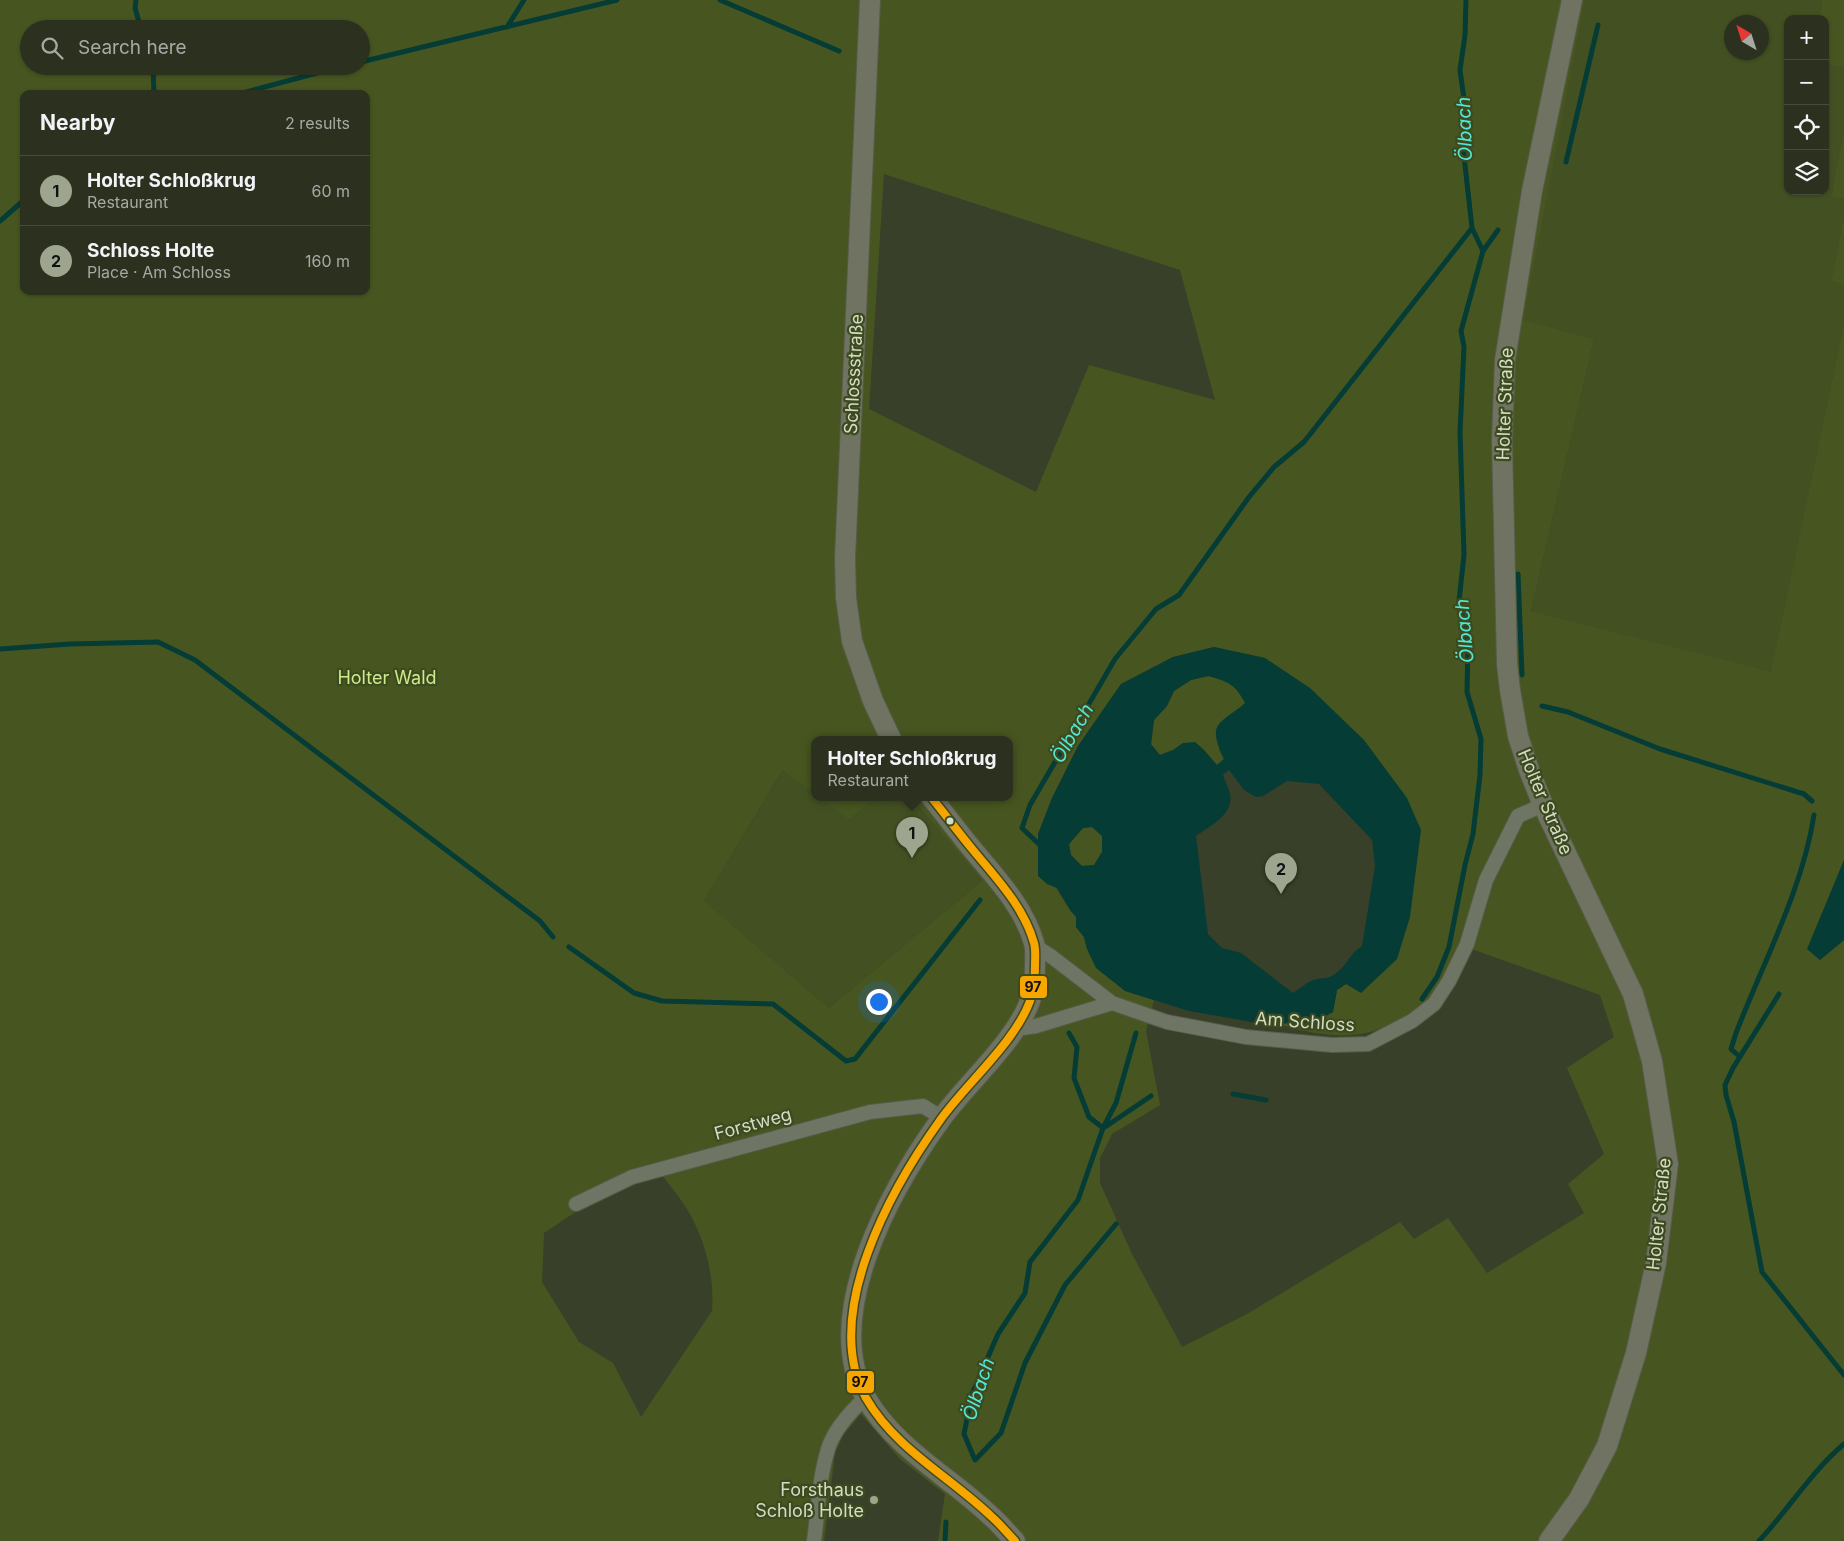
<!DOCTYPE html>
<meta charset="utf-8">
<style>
:root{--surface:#2b301f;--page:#373c2c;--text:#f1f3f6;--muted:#a6a9a4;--line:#474b3d;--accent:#9da58e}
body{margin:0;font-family:Inter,sans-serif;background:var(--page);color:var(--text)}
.controls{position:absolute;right:15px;top:15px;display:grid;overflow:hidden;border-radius:10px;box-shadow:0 1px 4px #0004}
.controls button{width:45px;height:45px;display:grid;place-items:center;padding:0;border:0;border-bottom:1px solid var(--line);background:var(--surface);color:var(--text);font:25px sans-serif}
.compass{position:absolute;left:1724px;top:15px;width:45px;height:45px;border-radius:50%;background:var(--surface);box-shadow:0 1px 4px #0004;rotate:321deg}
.you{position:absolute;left:878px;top:1001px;width:18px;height:18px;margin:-12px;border:4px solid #fff;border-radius:50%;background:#1a73e8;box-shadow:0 0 0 8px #1a73e833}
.badge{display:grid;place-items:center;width:32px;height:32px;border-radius:50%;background:var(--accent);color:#111;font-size:16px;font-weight:700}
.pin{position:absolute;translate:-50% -41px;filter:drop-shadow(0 1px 2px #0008)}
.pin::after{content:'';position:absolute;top:26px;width:18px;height:15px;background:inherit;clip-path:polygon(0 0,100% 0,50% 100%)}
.popup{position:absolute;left:811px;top:736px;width:202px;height:65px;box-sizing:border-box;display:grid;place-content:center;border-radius:10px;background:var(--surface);filter:drop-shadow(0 1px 4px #0005);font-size:16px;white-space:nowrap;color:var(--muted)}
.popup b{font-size:19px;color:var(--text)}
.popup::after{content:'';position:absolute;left:50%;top:100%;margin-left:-10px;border:10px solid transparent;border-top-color:var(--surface)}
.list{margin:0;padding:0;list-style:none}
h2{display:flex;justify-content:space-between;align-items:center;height:65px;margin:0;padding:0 20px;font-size:21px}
h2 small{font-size:16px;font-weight:400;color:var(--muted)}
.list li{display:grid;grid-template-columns:32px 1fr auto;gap:15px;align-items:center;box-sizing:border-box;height:70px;padding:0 20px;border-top:1px solid var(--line)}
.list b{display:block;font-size:19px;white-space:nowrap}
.list p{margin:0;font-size:16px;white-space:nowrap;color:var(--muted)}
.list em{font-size:16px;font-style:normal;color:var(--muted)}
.icon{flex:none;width:28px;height:28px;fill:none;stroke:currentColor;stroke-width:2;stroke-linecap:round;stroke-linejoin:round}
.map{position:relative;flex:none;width:1844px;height:1541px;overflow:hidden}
.search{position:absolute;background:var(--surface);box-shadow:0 1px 4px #0004;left:20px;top:20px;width:350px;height:55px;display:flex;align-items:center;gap:12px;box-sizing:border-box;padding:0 18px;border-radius:28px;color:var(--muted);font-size:19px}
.panel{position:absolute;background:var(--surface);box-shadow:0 1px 4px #0004;left:20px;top:90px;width:350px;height:205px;border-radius:10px}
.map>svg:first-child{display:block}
.built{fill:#435122;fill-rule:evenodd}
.green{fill:#475620;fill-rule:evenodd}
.water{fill:#053c35;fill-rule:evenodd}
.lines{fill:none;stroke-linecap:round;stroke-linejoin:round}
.stream{stroke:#053c35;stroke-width:5}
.street-casing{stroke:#565c48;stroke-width:16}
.secondary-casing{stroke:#565c48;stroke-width:22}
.street{stroke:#6f7564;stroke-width:14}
.secondary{stroke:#707361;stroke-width:20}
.bus-1-casing{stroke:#3d4a1f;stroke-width:11}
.bus-1{stroke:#f7a600;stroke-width:8}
.bus-dot{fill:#d3dcc4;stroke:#3d4a1f;stroke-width:2}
.poi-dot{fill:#9da58e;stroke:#3d4a1f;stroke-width:2}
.labels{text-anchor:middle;stroke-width:4.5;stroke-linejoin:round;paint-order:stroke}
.street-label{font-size:18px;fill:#d3dcc4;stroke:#3d4a1f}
.park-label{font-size:18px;fill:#cdeb8a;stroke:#3d4a1f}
.poi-label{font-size:18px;fill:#d3dcc4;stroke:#3d4a1f;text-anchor:end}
.water-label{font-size:19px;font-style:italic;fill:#53e7d4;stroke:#3d4a1f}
.line-badge{stroke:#3d4a1f;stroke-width:2}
.pale-badge-label{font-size:14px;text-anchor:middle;font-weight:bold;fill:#111}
</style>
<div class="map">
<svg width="1844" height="1541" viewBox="0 0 1844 1541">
<rect width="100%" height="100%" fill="#394029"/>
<path class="built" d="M1585,0H1822L1819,19H1788V191H1825V65L1844,68V129L1831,197L1844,200V215L1831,281L1844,285V323L1771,673L1531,611L1594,339L1522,320ZM1732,22H1762V52H1732Z
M784,769L814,793V797H819L849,820L877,797H910L982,881L829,1008L704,901Z"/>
<path class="green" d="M0,0H1585L1523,320L1594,339L1531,611L1771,672L1844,323V860L1808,949L1820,960L1844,940V1541H938L945,1494L900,1459L861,1414L843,1435L835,1453L824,1541H0ZM29,29H361V66H29ZM24,94H366V291H24ZM884,174L1180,270L1215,400L1089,365L1036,492L869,409ZM1214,647L1265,658L1421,830L1346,984L1337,990L1333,1012L1301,1024L1275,1023C1322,1038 1369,1044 1411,1013C1417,1008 1425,1004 1429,998C1442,982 1450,962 1458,944L1600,995L1614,1037L1567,1068L1604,1154L1568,1184L1584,1213L1487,1273L1448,1218L1414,1239L1400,1222L1247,1314L1182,1347L1132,1254L1100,1183V1158L1112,1134L1160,1105L1146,1031L1154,1000L1125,991L1087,949L1084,937L1076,927V917L1070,910L1056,888L1040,852L1038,834L1052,798L1078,746L1121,684L1173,657ZM814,739H1010V797H910L982,881L829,1008L704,901L783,770L814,793ZM660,1173C667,1182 675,1191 681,1200C703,1231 715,1273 712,1311L641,1417L613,1363L579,1342L542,1282L544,1233L580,1209L617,1191Z
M1822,0H1844V68L1825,65V19H1819Z
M1844,129V200L1831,197Z
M1844,215V285L1831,281Z
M1209,676C1230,682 1235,684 1246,704L1226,717L1219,750L1224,759L1217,765L1203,749L1183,743L1173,750L1160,755L1151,745L1154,720L1167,706L1174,691L1191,680Z
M819,797H877L849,820Z
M1092,827L1102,836V852L1094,865L1082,866L1071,855L1069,844L1083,828Z"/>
<path class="water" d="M1214,647L1265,658L1310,688L1364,740L1407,798L1421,830L1410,917L1397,959L1361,993L1346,984L1337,990L1333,1012L1315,1022L1301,1024L1252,1022L1189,1011L1125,991L1096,968L1087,949L1084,937L1076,927V917L1070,910L1057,888L1047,884L1038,876V834L1052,798L1078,746L1121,684L1173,657ZM1208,676C1229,682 1235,684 1245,703C1220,725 1206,721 1224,759L1217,765L1203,749L1195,742L1183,743L1173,750L1160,755L1151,744L1154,720L1167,706L1174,691L1191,680ZM1229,770L1244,790L1256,797L1263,796L1287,781L1319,784L1372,840L1375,866L1362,946C1350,953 1346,967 1335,974C1328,980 1321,977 1313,980C1306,983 1299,989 1293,993L1241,953L1222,948L1208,934L1196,836C1210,826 1234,815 1230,794C1229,788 1225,781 1223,775ZM1092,827L1102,836V852L1094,865L1082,866L1071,855L1069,844L1083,828Z
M1844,860V940L1820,960L1807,949Z"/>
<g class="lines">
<path class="stream" d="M136,0L135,8L141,29
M720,0L839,51
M507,27L524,0
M361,62L617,0
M153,66L154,94
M239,94L343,66
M1566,162L1598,25
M0,221L24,200
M1483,251L1498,230
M1518,574L1522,675
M0,649L70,644L158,642L195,660L540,921L553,937
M1542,706L1568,712L1660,749L1804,794L1812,801
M1043,848L1022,828L1030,805L1115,659L1156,609L1179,595L1249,497L1274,467L1304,442L1472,228L1462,138L1467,121L1460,70L1465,35L1466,0
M569,947L634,993L662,1001L773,1004L846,1061L855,1059L980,900
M1779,994L1733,1068L1725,1085L1726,1095L1734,1122L1762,1272L1844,1375
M1422,999L1437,977L1449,947L1465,865L1473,834L1480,775L1481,739L1467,692L1468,642L1459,601L1464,555L1460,432L1464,347L1461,331L1483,251L1472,228
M1069,1033L1077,1047L1074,1078L1089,1117L1103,1128L1078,1200L1030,1262L1025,1293L998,1334L972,1394L964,1434L975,1460L1001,1433L1025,1363L1065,1285L1116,1224
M1740,1057L1731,1049L1736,1033C1763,963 1803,888 1814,815
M1233,1094L1266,1100
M1105,1127L1151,1096
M1103,1128L1116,1103L1136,1033
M945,1541L946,1522
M1759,1541C1788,1510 1811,1472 1844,1444"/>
<g class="street-casing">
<path id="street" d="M1035,946L1052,957L1112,1003L1167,1022L1246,1037L1332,1045L1368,1044L1412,1021L1434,1004L1449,981L1467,944L1486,880L1518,816L1543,805
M1016,1029L1036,1026L1112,1003
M576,1204L632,1177L870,1112L923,1106L942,1118
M814,1541C818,1511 819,1478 828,1449C834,1429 851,1411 866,1397"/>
</g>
<g class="secondary-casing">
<path id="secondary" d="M870,0L845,558L846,598L852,641L873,701L891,739
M931,797C945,814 958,832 973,850C996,878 1024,907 1034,943C1036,950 1035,958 1035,966C1035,977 1034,990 1030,1001C1015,1042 967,1083 941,1119C892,1187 820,1314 866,1398C896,1450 951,1477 993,1518C1001,1525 1007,1533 1015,1541
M1549,1541L1579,1499L1607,1446L1636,1353L1656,1263L1668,1164L1652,1061L1633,994L1543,805L1529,770L1518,736L1510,690L1507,664L1502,440L1505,360L1532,191L1572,0"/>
</g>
<use href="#street" class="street"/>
<use href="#secondary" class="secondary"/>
<g class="bus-1-casing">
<path id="bus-1" d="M931,797C945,814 958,832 973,850C996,878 1024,907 1034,943C1036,950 1035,958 1035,966C1035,977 1034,990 1030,1001C1015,1042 967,1083 941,1119C892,1187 820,1314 866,1398C896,1450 951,1477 993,1518C1001,1525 1007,1533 1015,1541"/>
</g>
<use href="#bus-1" class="bus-1"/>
</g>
<circle class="bus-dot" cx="950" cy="821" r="4.5"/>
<circle class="poi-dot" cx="874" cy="1500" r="5"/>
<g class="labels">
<g class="street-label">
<text transform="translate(854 374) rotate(-87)" y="6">Schlossstraße</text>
<text transform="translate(1505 404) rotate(-88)" y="6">Holter Straße</text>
<text transform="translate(1545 802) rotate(67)" y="6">Holter Straße</text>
<text transform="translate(1305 1022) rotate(4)" y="6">Am Schloss</text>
<text transform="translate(753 1124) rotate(-15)" y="6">Forstweg</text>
<text transform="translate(1659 1214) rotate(-84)" y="6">Holter Straße</text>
</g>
<g class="park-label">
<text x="387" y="684">Holter Wald</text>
</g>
<g class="poi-label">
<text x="864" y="1496">Forsthaus<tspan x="864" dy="21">Schloß Holte</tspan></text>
</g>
<g class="water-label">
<text transform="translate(1464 129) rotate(-92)" y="7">Ölbach</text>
<text transform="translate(1464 631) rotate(-95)" y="7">Ölbach</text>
<text transform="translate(1072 733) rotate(-60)" y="7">Ölbach</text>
<text transform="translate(978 1389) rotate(-72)" y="7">Ölbach</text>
</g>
</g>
<g class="line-badge">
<rect x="1019" y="975" width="29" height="24" rx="5" fill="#f7a600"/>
<rect x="846" y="1370" width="29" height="24" rx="5" fill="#f7a600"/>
</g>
<g class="pale-badge-label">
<text x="1033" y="992">97</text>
<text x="860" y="1387">97</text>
</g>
</svg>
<div class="controls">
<button>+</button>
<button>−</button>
<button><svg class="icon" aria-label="locate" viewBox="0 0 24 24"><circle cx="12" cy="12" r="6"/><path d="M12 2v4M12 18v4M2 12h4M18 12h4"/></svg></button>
<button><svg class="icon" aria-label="layers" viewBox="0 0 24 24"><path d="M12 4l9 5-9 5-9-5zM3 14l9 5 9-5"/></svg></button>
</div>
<svg class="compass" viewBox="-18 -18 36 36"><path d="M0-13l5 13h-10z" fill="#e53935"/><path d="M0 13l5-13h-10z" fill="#a6a9a4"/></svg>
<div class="you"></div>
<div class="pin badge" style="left:912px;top:858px">1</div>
<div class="popup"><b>Holter Schloßkrug</b>Restaurant</div>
<div class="pin badge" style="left:1281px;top:894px">2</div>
<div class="search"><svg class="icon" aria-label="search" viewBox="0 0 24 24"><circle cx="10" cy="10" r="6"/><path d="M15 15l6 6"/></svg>Search here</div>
<section class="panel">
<h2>Nearby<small>2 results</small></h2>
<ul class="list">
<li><span class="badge">1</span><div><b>Holter Schloßkrug</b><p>Restaurant</p></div><em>60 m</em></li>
<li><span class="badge">2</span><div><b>Schloss Holte</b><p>Place · Am Schloss</p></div><em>160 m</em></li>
</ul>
</section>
</div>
